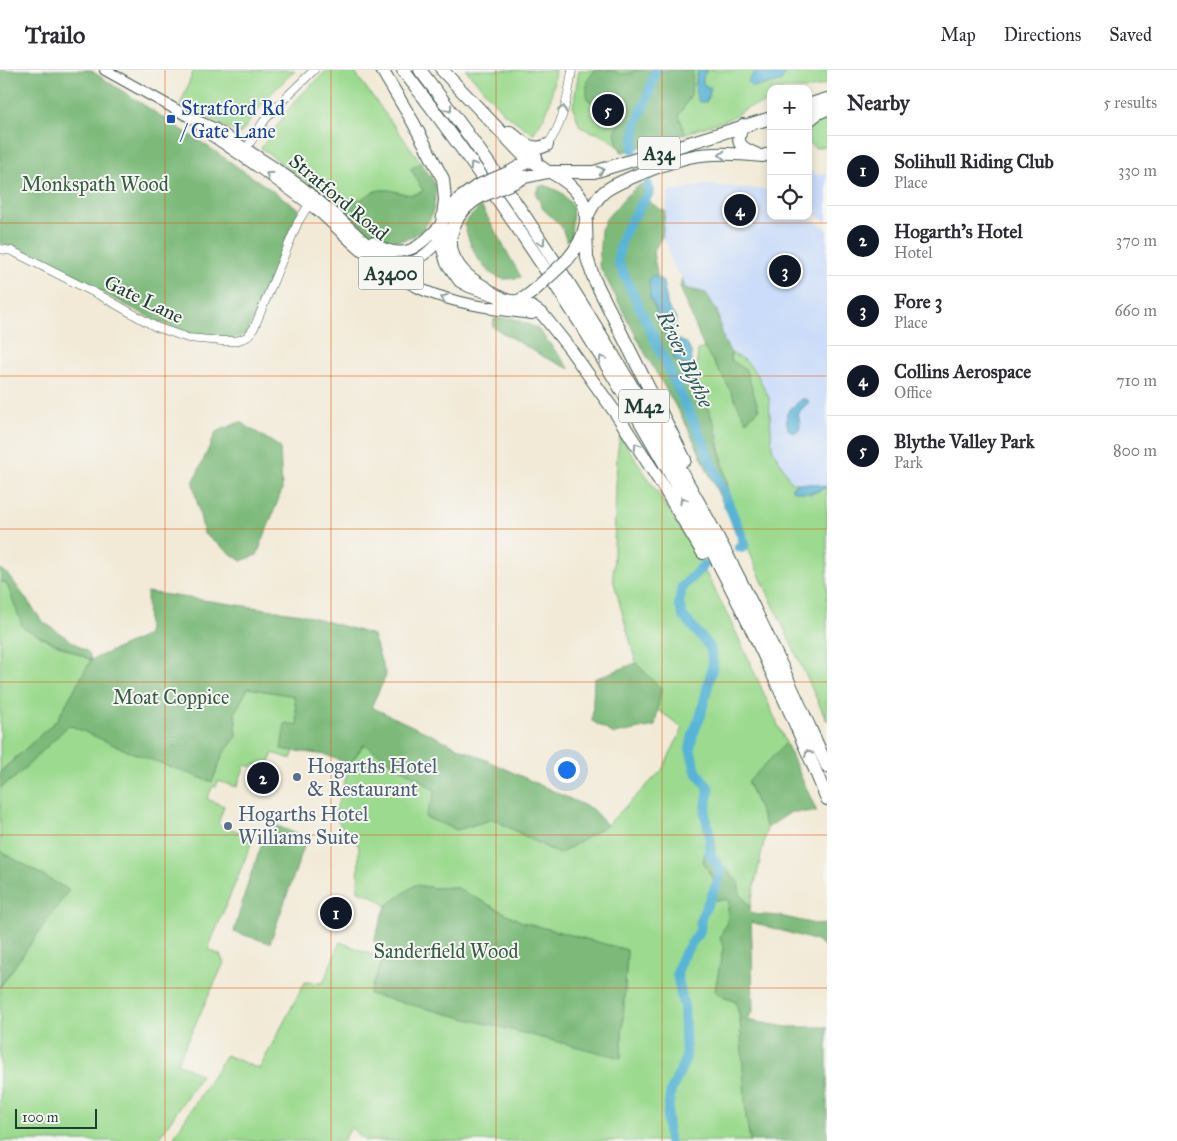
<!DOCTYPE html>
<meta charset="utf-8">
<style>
:root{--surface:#fff;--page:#f7f7f7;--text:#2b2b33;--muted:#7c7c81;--line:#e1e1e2;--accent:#111827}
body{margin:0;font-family:"IM FELL Great Primer",serif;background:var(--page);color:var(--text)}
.controls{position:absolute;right:15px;top:15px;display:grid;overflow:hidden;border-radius:10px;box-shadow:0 2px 8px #0003}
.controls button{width:45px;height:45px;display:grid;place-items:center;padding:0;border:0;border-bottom:1px solid var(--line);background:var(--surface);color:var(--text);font:25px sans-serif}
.scale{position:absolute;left:15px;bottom:12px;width:82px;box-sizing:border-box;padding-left:5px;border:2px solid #1f3d34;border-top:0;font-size:14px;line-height:18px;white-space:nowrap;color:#1f3d34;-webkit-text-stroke:4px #f6f6f2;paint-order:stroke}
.you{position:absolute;left:566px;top:699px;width:18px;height:18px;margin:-12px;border:4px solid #fff;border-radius:50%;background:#1a73e8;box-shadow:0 0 0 8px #1a73e833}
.badge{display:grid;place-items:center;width:32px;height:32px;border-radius:50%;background:var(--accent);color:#fff;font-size:16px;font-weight:700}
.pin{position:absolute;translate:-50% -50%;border:2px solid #fff;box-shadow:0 1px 5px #0006}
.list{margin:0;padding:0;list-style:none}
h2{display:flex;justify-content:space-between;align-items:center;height:65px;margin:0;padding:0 20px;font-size:21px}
h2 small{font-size:16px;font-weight:400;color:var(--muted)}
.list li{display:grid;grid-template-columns:32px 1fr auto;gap:15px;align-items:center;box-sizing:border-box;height:70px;padding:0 20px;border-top:1px solid var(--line)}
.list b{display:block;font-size:19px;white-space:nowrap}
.list p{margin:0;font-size:16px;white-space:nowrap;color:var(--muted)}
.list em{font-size:16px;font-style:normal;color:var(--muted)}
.icon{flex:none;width:28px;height:28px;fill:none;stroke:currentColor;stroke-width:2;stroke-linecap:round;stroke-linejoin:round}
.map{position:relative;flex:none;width:827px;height:1071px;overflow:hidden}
header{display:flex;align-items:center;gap:30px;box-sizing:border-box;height:70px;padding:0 25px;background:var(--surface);border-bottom:1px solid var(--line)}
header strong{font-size:24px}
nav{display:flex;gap:28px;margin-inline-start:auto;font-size:18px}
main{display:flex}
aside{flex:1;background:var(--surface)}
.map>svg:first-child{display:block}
.built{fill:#cadcf9}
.green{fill:#9cda8f;stroke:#5e8c62}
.forest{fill:#7dba7a;stroke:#4e7c57}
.water{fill:#58b4d6;stroke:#3c7885}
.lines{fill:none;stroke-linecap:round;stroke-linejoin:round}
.river{stroke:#58b4d6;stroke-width:10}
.minor-casing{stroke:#3f574c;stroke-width:9}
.major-casing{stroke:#3f574c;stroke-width:12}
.highway-casing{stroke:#3f574c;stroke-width:14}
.minor{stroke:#fff;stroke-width:8}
.major{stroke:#fff;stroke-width:10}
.highway{stroke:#fff;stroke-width:12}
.highway-bridge-casing{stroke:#3f574c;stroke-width:14;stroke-linecap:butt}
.highway-bridge{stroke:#fff;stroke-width:12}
.oneway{stroke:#8f9e9a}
.grid{fill:none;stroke:#de580e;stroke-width:1;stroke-opacity:0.55}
.transit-dot{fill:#1a4fb4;stroke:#f6f6f2;stroke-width:2}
.service-dot{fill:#5c6f8a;stroke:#f6f6f2;stroke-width:2}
.labels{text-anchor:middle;stroke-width:4;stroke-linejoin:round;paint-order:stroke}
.shield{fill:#f6f6f2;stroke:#60746d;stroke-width:1}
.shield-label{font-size:19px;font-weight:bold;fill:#1f3d34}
.transit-label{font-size:20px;fill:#164399;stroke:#f6f6f2;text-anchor:start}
.park-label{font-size:20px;fill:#385c46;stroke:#f6f6f2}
.street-label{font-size:20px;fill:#1f3d34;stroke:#f6f6f2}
.service-label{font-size:20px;fill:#4e5e75;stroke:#f6f6f2;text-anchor:start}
.water-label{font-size:21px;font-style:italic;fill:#2d5b5c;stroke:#f6f6f2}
</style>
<header>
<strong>Trailo</strong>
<nav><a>Map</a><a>Directions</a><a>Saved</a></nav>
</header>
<main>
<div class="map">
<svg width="827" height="1071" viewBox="0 0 827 1071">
<rect width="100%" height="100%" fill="#f6f6f2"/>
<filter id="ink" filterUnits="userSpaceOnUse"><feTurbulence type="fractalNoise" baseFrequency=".02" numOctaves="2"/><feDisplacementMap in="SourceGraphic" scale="10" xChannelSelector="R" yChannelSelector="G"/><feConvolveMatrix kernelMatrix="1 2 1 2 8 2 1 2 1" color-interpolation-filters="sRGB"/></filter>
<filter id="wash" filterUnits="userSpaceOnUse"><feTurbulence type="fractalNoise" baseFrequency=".0096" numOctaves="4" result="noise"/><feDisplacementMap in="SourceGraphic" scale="20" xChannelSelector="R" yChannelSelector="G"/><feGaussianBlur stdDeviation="1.12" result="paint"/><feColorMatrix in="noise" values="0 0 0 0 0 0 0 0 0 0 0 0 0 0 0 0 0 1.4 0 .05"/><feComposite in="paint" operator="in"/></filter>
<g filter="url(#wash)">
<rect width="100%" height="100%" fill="#f2ead7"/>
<path class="built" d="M808,98L816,105L827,104V152L808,140Z
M705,115L771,120V146H808L827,159V417L816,414L791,412L772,378L769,328L757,304L745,290L731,283L724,271L717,241L685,218L684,212L680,204H677L670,188L668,176L662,167L669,121Z"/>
<path class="green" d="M194,0H295L267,28L240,64L180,35Z
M327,0H353L421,92L411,99L424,121C407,130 399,119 384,120C370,120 370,126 359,130C352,133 346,132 340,136L261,78L294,32Z
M466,0H555C551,31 551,39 533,64L504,43Z
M579,0H827V14L808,19H771V31L747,38L729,49L665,70L622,82C612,65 596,64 580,57L573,37Z
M827,46V76L816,78L808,73V57Z
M704,278L724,308L731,290V283L745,290L757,304L769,328L772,378L791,412L798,413L792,417L811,424L827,417V651L758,502L734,445L715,355L690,297L697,293L698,280Z
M620,366C648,408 676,450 701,494C733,552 759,613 786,673L748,713L767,758L750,837L740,824L738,812L715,788L703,791L714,811L715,830L729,829L727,852L720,867L723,878L715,921L720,926L736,932C748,976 742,1025 750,1071H365L351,1058L343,1071H171L226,985L259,999L305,912L323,913L340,872L383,889L369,924L621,987L627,880L522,852L455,817L435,818L415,815L386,836L373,826L358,821L359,776L347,764L334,746L350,694L364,674L436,721L425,747L457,760L493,749L559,784L607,755L662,700L683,658L657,639L661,618L636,593L613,509L617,386Z
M0,511L7,514L11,524L42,568L91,590L57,650L0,702Z
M248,618L294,626L298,655L282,679L294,681L291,689L273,683L267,699L256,694L251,697L245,695L237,717L218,711L216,717L213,716L207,729L224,736L218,754L254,767L208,879L220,885L224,893L177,993L201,1005L157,1071H0V917L68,820L0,781V718L17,706L68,655L212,712L223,684L237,666L235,642Z"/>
<path class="forest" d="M0,0H90L210,78L299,139L261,233L245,265L228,269L190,265L157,251L21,181L0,173Z
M595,0H611L621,4L632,3L635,0H693L691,25L679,45L685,64L622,82L617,73L615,60L625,48L629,35L626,33C608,37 603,40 587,29V10Z
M421,92C425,99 432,107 435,115C436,118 435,123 435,126C435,158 409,179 379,167C364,161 351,146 340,136C346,132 352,132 359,130C370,126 370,120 384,120C398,119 407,130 423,121L411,99Z
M641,114C644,128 652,136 665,141L662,167L653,182L658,209L653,205L649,209L650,228L656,239L657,251L673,280L674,289L690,297L715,355L732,440H726L687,356L645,283L599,195L601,160L606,149L625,127Z
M545,115L562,123L573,137L571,168L567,171L561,156L543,139L536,124L538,117Z
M481,136L521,207C516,208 510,209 505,209C482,207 468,172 464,153Z
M682,208L685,218L706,223L717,241L724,271L731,283V290L746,300L759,340L746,351L724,308L704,278L680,217Z
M512,248L537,258L570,299L544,287L493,257L494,249Z
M240,352L280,377L282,420L257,485L241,491L204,464L193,413L216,362Z
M0,499L8,504L42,551L89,583L91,590L148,565L147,522L301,544L373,565L386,606L371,637L592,739L607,755L559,784L493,749L457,760L425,747L436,721L364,674L350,694L326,685L281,679L285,653L298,655L294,626L248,618L235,642L237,666L223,684L212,712L130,682L69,655L17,706L0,718V702L57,650L91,590L23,558L7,514L0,511Z
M636,593L661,618L655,656L614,664L592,651L594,609Z
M786,673L817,742H791L767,758L748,712Z
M270,753L307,768L270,873L234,862L249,809Z
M715,769V788L738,812L740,824L750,837L751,844L780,846L819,855L827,854V877L814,870L751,852C753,882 752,912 753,942L746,950L786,957H827V1071H750L746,1047L740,949L736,932L720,926L715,921L723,878L720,867L727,852L729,830H715L714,811L703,791L706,772Z
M0,781L69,820L0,917Z
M415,815L435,818L455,817L522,852L627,880L621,988L369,924L383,890L374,870L386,836Z"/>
<path class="water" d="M699,0H707L703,7V14L711,18L709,23V27L706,32H699C694,23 694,9 699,0Z
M757,0H782L785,3L781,12L760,16H751L748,11Z
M653,205L663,211L668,237L676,248L673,262L676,269L687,273L692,284L690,297L674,289L673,280L657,251L656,239L650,228L649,209Z
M802,329H806L809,331L808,333C806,336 800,339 799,343C797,348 802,354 799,360L793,363L788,359C784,339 788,342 802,329Z
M798,413L816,414L826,417C813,424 806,424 792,420V417Z"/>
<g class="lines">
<path class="river" d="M633,79L636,54L646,31L656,0
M648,115L649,123C635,145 618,165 618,192L702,370L745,474L742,478L739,477
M669,1071L667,1048L671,1021L686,988L684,937L677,904L681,889L700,861L701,848L719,809L720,799L709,782L710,766L705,744L709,719L696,701L690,679L693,664L701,645L713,594L710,577L683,546L679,534L682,517L704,495"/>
</g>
</g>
<g filter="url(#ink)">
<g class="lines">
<g class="minor-casing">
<path id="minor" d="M547,75C562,57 569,23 572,0
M244,82L264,51L277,36L314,0
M0,179L12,181L103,227L156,257L188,268L222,271H236L247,267L254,258L298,152L311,131"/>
</g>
<g class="major-casing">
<path id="major" d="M105,0L193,49L214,58L274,97L301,116L334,143L379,185C408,202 425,188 444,165
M201,56L211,65C248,90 285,115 319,142C333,154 345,167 359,179C401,215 437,230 492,238L499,237
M372,172C405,193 419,177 442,153"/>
</g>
<g class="highway-casing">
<path id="highway" d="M382,0L413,52L443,109L445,130L440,169L447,193L460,211L469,216L495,225
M403,0C572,220 723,471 827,729
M420,0C497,100 566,205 630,313C669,379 707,444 741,512C772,572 799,634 827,696
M442,0L521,83L548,102
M808,35L827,29
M808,51L818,43L827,39
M743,55C735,73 739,77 756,84
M510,62C521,71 532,83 547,75
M510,102L536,87
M552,103C559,107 566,111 572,117C596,139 586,168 567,190
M517,111L525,107L548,102H594L771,48
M482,126C457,139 440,169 459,196C466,206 476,212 486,218C493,224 507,233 517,231C526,229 536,219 542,213
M587,147C591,138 596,129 604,122C617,111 672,91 689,87C713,82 739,84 763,86L771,83
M444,149L459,129L477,116
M586,153L587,188L594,209L685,390
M517,231L533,238L543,245L570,279L617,345L661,413L703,483
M492,238L532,243"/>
</g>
<use href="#minor" class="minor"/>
<use href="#major" class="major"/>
<use href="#highway" class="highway"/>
<g class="highway-bridge-casing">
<path id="highway-bridge" d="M477,116L510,102
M482,126L517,111
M542,213L567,190"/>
</g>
<use href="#highway-bridge" class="highway-bridge"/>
</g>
<defs><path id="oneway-chevron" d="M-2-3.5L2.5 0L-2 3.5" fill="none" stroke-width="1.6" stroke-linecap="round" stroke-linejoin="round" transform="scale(1.25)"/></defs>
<g class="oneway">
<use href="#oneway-chevron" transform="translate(449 39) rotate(54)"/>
<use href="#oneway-chevron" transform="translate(563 39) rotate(-73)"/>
<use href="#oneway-chevron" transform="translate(722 85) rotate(180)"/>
<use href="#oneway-chevron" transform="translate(473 95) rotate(-124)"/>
<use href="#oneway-chevron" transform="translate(601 100) rotate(-14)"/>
<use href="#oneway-chevron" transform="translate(269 105) rotate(-146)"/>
<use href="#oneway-chevron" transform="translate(542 172) rotate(56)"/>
<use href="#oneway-chevron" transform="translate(444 228) rotate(-161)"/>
<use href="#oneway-chevron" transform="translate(602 289) rotate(-121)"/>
<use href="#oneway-chevron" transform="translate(637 376) rotate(-123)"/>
<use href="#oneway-chevron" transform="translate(683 430) rotate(-118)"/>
<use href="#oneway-chevron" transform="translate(808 683) rotate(-114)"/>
</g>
</g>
<path class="grid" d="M165,0V1071M331,0V1071M496,0V1071M662,0V1071M0,153H827M0,306H827M0,459H827M0,612H827M0,765H827M0,918H827"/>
<rect class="transit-dot" x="166" y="44" width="10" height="10" rx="2.5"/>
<g class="service-dot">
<circle cx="297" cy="707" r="5"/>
<circle cx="228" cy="756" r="5"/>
</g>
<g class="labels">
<g class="shield">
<rect x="638" y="66.5" width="42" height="33" rx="4"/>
<rect x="358.5" y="186.5" width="65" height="33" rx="4"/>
<rect x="619" y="319.5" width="50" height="33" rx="4"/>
</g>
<g class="shield-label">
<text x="659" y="90">A34</text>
<text x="391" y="210">A3400</text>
<text x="644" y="343">M42</text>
</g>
<g class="transit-label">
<text x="181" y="45">Stratford Rd<tspan x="181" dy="23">/ Gate Lane</tspan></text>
</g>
<g class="park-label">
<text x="95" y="121">Monkspath Wood</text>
<text x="171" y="634">Moat Coppice</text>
<text x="446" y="888">Sanderfield Wood</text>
</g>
<g class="street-label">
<text transform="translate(339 127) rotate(40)" y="7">Stratford Road</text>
<text transform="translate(144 229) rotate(26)" y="7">Gate Lane</text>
</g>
<g class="service-label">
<text x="307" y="703">Hogarths Hotel<tspan x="307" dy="23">&amp; Restaurant</tspan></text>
<text x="238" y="751">Hogarths Hotel<tspan x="238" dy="23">Williams Suite</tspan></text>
</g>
<g class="water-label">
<text transform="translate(685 289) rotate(65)" y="7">River Blythe</text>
</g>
</g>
</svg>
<div class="controls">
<button>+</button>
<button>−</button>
<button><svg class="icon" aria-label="locate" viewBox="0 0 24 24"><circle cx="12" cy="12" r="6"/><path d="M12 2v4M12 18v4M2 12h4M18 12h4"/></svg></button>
</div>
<div class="scale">100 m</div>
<div class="you"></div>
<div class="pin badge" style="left:336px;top:843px">1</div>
<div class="pin badge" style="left:263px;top:708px">2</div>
<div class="pin badge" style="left:785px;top:201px">3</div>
<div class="pin badge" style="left:740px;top:140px">4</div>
<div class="pin badge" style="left:608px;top:40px">5</div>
</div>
<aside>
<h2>Nearby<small>5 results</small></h2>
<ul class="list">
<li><span class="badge">1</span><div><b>Solihull Riding Club</b><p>Place</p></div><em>330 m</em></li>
<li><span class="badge">2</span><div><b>Hogarth's Hotel</b><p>Hotel</p></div><em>370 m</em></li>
<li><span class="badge">3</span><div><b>Fore 3</b><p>Place</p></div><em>660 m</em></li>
<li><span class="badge">4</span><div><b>Collins Aerospace</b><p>Office</p></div><em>710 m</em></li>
<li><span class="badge">5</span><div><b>Blythe Valley Park</b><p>Park</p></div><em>800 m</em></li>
</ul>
</aside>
</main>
